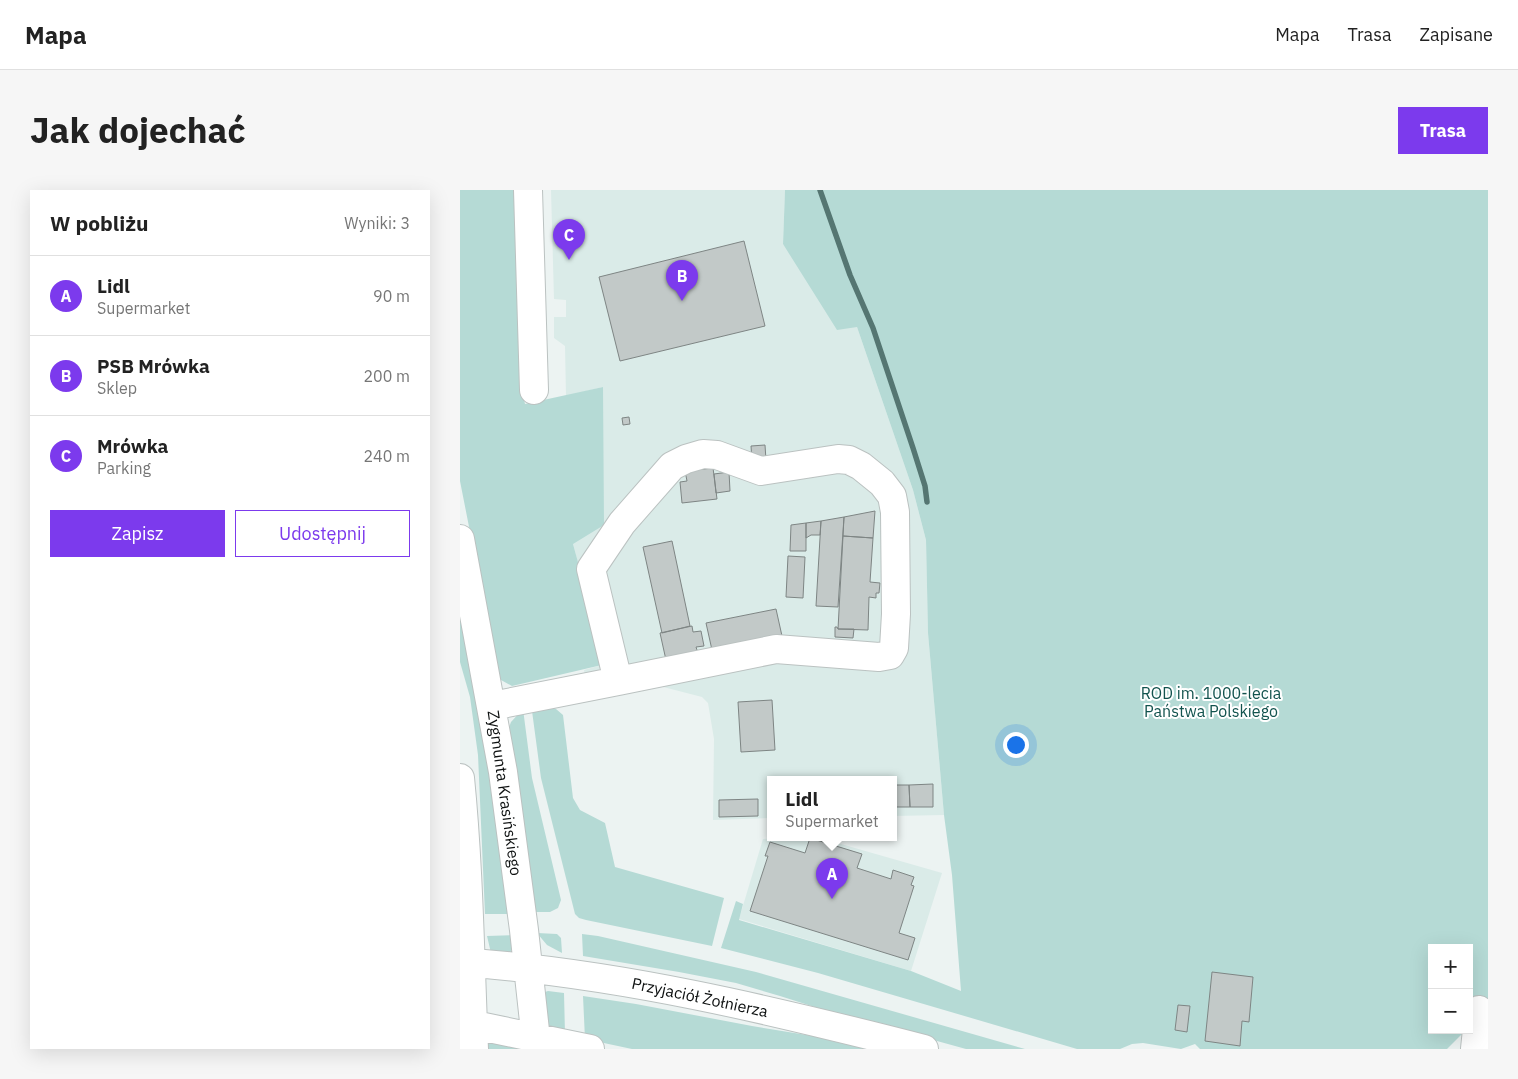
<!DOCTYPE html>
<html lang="pl">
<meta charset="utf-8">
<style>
:root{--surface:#fff;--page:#f6f6f6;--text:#222;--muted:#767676;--line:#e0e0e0;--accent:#7c3aed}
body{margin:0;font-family:"IBM Plex Sans",sans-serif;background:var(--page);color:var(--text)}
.controls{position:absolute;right:15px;bottom:15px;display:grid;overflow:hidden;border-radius:0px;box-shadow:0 5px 20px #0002}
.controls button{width:45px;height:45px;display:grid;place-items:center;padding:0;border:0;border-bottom:1px solid var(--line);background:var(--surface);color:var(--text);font:25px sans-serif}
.you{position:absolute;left:555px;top:554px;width:18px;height:18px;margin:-12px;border:4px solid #fff;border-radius:50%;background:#1a73e8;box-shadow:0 0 0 8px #1a73e833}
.badge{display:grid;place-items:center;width:32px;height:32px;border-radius:50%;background:var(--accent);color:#fff;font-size:16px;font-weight:700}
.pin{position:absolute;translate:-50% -41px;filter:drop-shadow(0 1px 2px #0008)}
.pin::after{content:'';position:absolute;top:26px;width:18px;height:15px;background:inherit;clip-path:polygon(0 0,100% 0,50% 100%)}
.popup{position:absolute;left:307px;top:586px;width:130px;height:65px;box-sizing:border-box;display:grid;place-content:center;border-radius:0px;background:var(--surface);filter:drop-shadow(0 1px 4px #0005);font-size:16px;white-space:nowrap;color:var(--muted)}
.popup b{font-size:19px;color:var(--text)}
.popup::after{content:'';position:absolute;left:50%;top:100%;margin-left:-10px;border:10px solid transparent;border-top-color:var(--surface)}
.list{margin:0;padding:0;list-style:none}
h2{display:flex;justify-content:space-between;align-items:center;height:65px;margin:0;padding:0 20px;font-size:21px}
h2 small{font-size:16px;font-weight:400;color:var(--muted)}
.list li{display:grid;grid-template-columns:32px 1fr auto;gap:15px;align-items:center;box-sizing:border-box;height:80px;padding:0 20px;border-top:1px solid var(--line)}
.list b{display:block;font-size:19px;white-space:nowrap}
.list p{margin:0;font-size:16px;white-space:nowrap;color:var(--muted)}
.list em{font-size:16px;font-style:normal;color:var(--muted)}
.actions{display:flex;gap:10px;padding:15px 20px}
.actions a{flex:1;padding:11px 0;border:1px solid var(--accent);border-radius:0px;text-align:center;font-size:18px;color:var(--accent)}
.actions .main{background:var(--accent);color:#fff}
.map{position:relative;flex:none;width:1028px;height:859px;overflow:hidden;border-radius:0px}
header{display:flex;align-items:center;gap:30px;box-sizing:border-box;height:70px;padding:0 25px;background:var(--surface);border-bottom:1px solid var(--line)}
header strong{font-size:24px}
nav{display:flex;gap:28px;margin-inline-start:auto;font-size:18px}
.intro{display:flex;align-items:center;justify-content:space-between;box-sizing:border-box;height:120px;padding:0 30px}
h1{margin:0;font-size:35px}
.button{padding:12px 22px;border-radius:0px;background:var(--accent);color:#fff;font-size:18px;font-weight:700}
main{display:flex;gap:30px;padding:0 30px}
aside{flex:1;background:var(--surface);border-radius:0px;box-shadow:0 5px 20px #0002}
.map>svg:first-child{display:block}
.built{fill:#daebe8}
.green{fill:#b5dad5}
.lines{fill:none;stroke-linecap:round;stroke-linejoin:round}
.stream{stroke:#557672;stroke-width:5.5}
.building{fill:#c2c9c8;stroke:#7e8584}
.minor-casing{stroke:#bbc2c1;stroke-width:30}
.minor{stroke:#fff;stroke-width:28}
.labels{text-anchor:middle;stroke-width:4;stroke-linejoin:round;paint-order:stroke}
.park-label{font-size:16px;fill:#12534e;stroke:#fff}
.street-label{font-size:16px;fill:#0e1111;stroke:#fff}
</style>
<header>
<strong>Mapa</strong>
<nav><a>Mapa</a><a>Trasa</a><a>Zapisane</a></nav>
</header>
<div class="intro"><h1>Jak dojechać</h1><a class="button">Trasa</a></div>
<main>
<aside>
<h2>W pobliżu<small>Wyniki: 3</small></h2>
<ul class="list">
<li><span class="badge">A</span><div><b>Lidl</b><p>Supermarket</p></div><em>90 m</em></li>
<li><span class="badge">B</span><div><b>PSB Mrówka</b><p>Sklep</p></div><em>200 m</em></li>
<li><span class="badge">C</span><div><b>Mrówka</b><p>Parking</p></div><em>240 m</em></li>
</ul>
<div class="actions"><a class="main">Zapisz</a><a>Udostępnij</a></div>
</aside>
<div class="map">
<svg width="1028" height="859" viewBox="0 0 1028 859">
<rect width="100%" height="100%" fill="#ecf3f2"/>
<path class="built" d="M91,0H325L323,54L397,137L453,300L466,350L468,443L484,625L433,626V590H311V628L253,630L254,549L248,513L242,507L184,492L128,503L124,480L145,474L113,354L143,197L106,206L105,156L94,148V127H106V110L94,109Z
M319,648H360L482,683L451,781L279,729L303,649Z"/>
<path class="green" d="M0,0H55L63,205L65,214L143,197L144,335L113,354L146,474L52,496L41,490L38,484L0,291Z
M325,0H1028V817L1009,816V758H972V840H1006L987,859H740L735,854L721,859L683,853L672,854L660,859H617L358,783L261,758L276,711L283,714L279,730L451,781L501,801L492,685L484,625L468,443L466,350L453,300L397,137L377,140L323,54Z
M0,403L52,724H25L18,565L10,507L0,472Z
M89,516L96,519L103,525L113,608L120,620L145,633L155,677L264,708L252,756L126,730L119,728L115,724L81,588L72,521Z
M63,519L72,588L101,710L98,718L90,722H72L48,540L51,532Z
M77,743L97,744L101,748L102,763L87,755Z
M122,744L138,746L296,782L565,859H506L361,819L320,806L276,793L219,782L123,766Z
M54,745V754L49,765L31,763L27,746Z
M88,801L104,803L105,844L88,835L85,802Z
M123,806L176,814L292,836L433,859H172L125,849Z
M28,851L58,857L59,859H26Z"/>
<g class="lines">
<path class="stream" d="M360,0L390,85L413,138L453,258L465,296L467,312"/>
</g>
<path class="building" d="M284,51L305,136L160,171L139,87Z
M169,227L170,234L163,235L162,228Z
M305,255L306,270L292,271L291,256Z
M253,278L257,309L222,313L220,292L227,291L225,281Z
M269,282L270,301L256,303L254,284Z
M415,321L413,348L383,346L384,327Z
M384,327L378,417L356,416L361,331Z
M361,331L360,345H351L346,348V333Z
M346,333V361H330L331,335Z
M383,346L413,348L410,392L420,393L419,403H416V408L409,407L408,440L378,439Z
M212,351L230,436L202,443L183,357Z
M328,366L345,367L343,408L326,407Z
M316,419L322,446L252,460L246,433Z
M232,436L233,442L241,441L244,456L236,457L238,463L206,470L200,443Z
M375,437H377L378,439H394L393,448L375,447Z
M312,510L315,560L281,562L278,512Z
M473,594V617H450L449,595Z
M433,595H449L450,617H433Z
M298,609V626L259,627V610Z
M350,648L402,664L397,678L431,689L433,680L454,687L451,695L454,696L439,743L455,748L448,770L290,721L308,666H305L310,652L345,663Z
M752,782L793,787L789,832L782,831L780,856L745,851Z
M718,815L730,816L727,842L715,840Z"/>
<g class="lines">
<g class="minor-casing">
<path id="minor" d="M68,0L74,200
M0,349L43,582L64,740L77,859
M32,516L158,491L131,379L162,333L212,276L226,269L243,264L257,265L301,281L378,269L389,270L401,276L422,293L432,306L435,322L436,424L434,458L430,465L419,467L316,459L158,491
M0,588C9,678 10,769 14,859
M0,772C158,783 312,820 464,859
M0,832L130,859
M1015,859L1019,820"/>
</g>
<use href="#minor" class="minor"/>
</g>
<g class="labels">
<g class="park-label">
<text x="751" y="509">ROD im. 1000-lecia<tspan x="751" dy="18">Państwa Polskiego</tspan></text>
</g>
<g class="street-label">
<text transform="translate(45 603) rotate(82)" y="6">Zygmunta Krasińskiego</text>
<text transform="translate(240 807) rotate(12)" y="6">Przyjaciół Żołnierza</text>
</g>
</g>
</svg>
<div class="controls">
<button>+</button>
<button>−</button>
</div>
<div class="you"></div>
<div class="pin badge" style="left:372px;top:709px">A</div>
<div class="popup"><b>Lidl</b>Supermarket</div>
<div class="pin badge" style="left:222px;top:111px">B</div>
<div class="pin badge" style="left:109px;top:70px">C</div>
</div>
</main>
